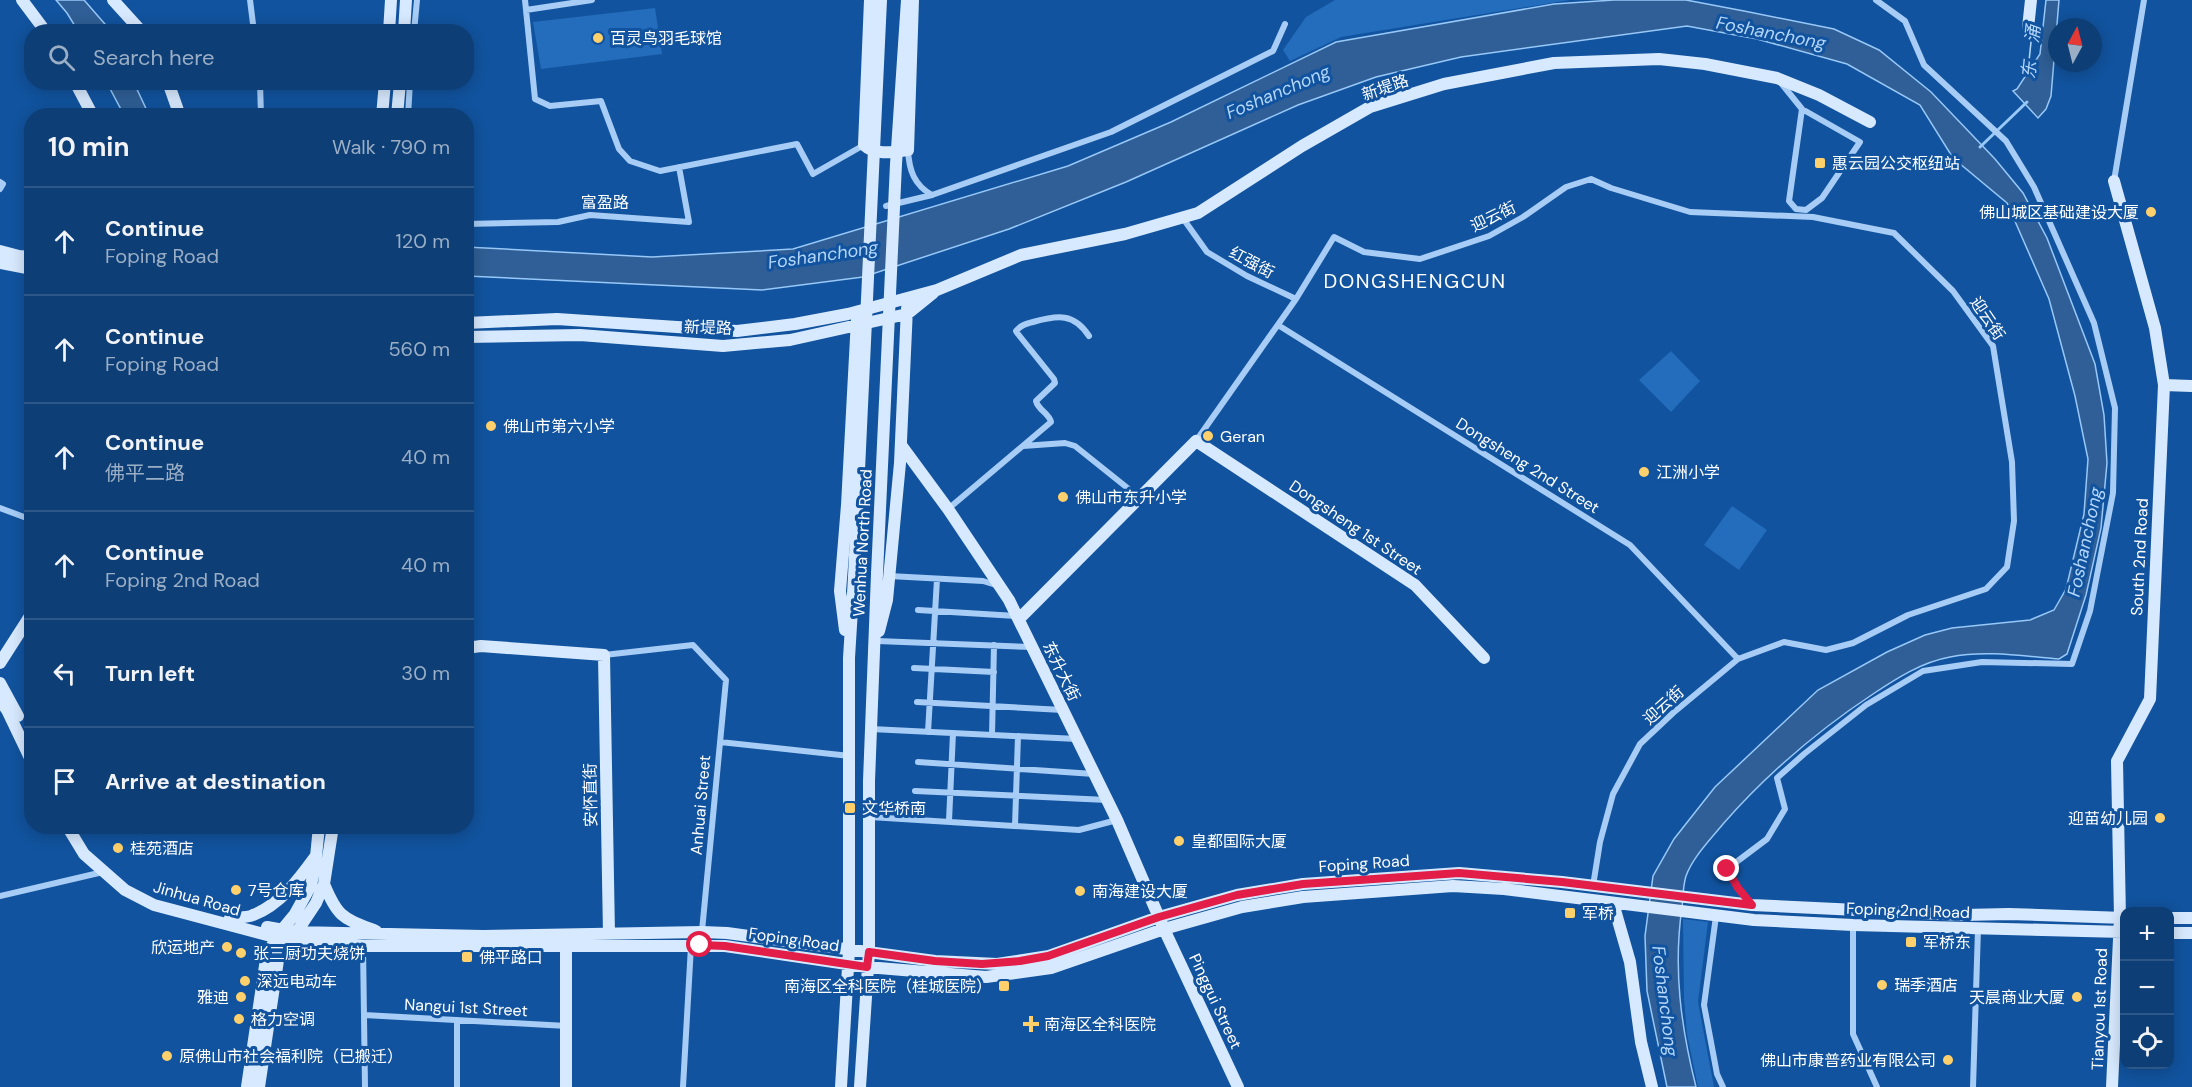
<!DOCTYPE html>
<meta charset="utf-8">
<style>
:root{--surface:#0d3e76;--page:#16457b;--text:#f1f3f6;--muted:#9aaec5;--line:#2d5788}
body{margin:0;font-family:"DM Sans","Noto Sans SC",sans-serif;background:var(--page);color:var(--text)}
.controls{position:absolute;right:18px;bottom:18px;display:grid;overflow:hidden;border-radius:12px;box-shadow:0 3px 15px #0003}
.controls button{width:54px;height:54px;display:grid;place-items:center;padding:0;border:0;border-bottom:2px solid var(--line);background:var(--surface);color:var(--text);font:30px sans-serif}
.compass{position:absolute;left:2048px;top:18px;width:54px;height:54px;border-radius:50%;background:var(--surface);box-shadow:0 3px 15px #0003;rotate:7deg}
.stop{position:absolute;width:18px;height:18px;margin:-14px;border:4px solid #e11d48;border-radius:50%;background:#fff}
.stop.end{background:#e11d48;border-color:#fff;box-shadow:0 2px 6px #0008}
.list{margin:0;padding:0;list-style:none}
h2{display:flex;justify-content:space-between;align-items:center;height:78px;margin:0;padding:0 24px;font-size:26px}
h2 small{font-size:20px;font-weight:400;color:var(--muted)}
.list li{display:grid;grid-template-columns:39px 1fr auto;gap:18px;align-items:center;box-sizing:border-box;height:108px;padding:0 24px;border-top:2px solid var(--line)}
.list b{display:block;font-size:22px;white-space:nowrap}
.list p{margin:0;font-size:20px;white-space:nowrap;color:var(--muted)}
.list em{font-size:20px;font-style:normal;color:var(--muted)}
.icon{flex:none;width:33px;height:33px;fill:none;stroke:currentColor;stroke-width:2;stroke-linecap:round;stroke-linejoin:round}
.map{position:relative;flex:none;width:2192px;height:1087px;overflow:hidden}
.search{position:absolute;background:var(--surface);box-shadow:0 3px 15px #0003;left:24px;top:24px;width:450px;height:66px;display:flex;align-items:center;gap:15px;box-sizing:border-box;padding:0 21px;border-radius:24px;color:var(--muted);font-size:22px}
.panel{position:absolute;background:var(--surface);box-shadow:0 3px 15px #0003;left:24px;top:108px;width:450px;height:726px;border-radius:24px}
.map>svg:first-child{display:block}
.green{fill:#236dbc}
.water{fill:#2f5f96;stroke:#98c8f8;stroke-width:1.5}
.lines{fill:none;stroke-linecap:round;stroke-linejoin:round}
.stream{stroke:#98c8f8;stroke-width:3}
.street{stroke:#a7ccf5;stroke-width:6}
.secondary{stroke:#d7e9fe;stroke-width:12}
.secondary-bridge{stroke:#d7e9fe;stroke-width:12}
.route{stroke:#e11d48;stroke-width:8}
.poi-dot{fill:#ffd06b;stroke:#11539e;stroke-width:2}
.labels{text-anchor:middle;stroke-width:6;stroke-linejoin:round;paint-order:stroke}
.poi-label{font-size:16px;fill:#fff;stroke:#11539e;text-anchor:start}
.street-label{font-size:16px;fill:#fff;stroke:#11539e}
.water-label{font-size:18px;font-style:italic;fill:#b3d6fb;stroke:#11539e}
.quarter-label{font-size:20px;letter-spacing:1.5px;fill:#fff;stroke:#11539e}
</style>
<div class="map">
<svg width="2192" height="1087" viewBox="0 0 2192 1087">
<rect width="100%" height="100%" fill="#11539e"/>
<path class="green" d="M1335,0H1570L1341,37L1290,61L1283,50L1306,17Z
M655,8L662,54L541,69L533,22Z
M1671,351L1700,381L1671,412L1639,380Z
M1732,506L1767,530L1739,570L1704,545Z
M1683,919L1708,922L1698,1002L1714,1087H1698L1687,1034L1684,999Z"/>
<path class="water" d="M56,0H84L111,31H78L67,13Z
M1614,0H1686L1744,11L1834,29L1879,50L1931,92L1995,159L2023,193L2047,238L2095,364L2104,415L2107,463L2101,528L2086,595L2067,654L2059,659C2023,656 1985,650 1950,657C1922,662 1897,678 1873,694C1817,731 1767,774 1723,824C1710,840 1693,857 1686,876C1683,885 1683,898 1682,907C1673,969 1681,1027 1696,1087H1667L1647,991L1645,936L1653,876L1674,839L1715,787L1818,690L1887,652L1925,635L1952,628L2030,620L2054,610L2066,589L2084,514L2088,459L2075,396L2049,299L2007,203L1953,158L1920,105L1847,64L1757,39L1687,26L1461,57L1376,77L1298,105L1126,182L1009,229L863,277L762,290L467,276L466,247L652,257L793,249L1068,166L1171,122L1336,42L1554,4Z
M2046,0H2059L2051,96L2046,109L2038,118L2013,91L2017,89L2040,54Z
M107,83H134L149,115H124Z"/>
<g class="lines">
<path class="stream" d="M1980,147L2027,102"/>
<path class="street" d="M250,0L254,32
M525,0L535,99L550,106L601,101L619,149L630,161L660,171L797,144L813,174L864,145
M526,10L592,0
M414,32L417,0
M260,82L261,116
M1781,83L1802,109L1860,142L1822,198L1806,210L1796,209L1789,201L1802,109
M408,116L410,82
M908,150C909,170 914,185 932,195
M2114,181L2144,0
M0,182L3,184L0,189
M886,206L932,195L1111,132L1273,51L1285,24
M1182,217L1207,252L1247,276L1296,299L1196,441
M466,224L558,222L590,215L689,222L679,167
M1296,299L1334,237L1364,252L1420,259L1489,236L1523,217L1566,187L1591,179L1611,188L1690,212L1813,217L1894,233L1953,291L1993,346L2012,462L2014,521L2007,567L1986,589L1908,615L1853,643L1826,650L1784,642L1738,659L1673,713L1640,744L1613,794L1600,842L1593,886
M1278,325L1630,545L1738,659
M1023,446L1065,443L1075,446L1140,498
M0,508L32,520
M948,509L1051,422C1049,413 1038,410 1036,401L1055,383L1054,379L1018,334L1016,331C1021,325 1026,324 1033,322C1058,315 1074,313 1089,336
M889,576L983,581L996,585
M918,610L1016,616
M877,641L1032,647
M604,655L693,645L726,680L702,931
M914,668L994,672
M917,702L1063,710
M871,729L1077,739
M928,732L937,579
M992,735L994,645
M720,742L850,756
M918,762L1094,774
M915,791L1107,800
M870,817L1079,830L1117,820
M949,821L953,733
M1015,826L1018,736
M0,896L103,872
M1751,903L1738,888L1727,869L1767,839L1785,809L1777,778L1804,754L1866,705L1923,671L1982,662L2072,664L2090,611L2113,493L2115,408L2094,323L2034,187L2006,141L1924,65L1905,21L1876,0
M1716,916L1704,1005L1717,1074L1723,1087
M1853,925V1034L1877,1087
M363,946L365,1087
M364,1015L567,1026
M457,1020V1087
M683,1087L691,946
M1973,1087L1978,929"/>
<path class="secondary" d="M22,0L46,32
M113,0L142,32
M870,0L864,145C876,156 894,152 908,150L913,0
M2028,28L2031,0
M389,32L391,0
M404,32L406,0
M75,82L93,116
M168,82L180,116
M382,116L385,82
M397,116L400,82
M0,251L19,256L32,257
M0,263L32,269
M466,323L557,319L737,331L795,324L848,314L937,290L1021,255L1125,234L1198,213L1302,146L1370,107L1444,84L1554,63L1659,59L1705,64L1777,78L1819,95L1870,122
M466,337L580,335L723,346L790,340L907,314L933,293
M2164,385L2192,386
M901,445L948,509L1009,600L1117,820L1164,929L1238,1087
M1019,619L1196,441L1415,585L1484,658
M845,630L840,591L847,505L857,319
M879,631L887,600L900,463L907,308
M466,648L481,646L604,655L609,934
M0,663L32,613
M0,683L18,716
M0,700L7,710L32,762
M67,826L84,854L125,890L154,905L290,941L363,946H725L867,967L986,977L1051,968L1164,929L1242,907L1303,897L1453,886L1504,889L1754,920L1853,925L2124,932
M324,884C338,918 343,918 376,931
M1613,903L1630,962L1641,1042L1652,1087
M230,918C237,917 247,918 253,915C280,905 299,879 315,857
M2170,918H2192
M267,927L295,932L483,936L702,932L727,933L935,961L997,964L1049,956L1159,917L1237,895L1303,884L1459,873L1562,882L1752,905L1963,915L2009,914L2124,918
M2170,933H2192
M247,1087L266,959L276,937L295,914L311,885L315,867L319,826
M259,1087L278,960L316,903L324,884L333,826
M566,1087V947
M841,1087L849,950V658L854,577
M860,1087L869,952V781L877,574
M2112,1087L2120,918L2117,761L2150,699L2164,385L2155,328L2114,181"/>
<path class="secondary-bridge" d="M877,574L896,164L907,0
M854,577L881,0"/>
</g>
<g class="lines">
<path class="route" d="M700,945L725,946L867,967L869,952L935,961L982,964L1020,961L1048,956L1159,917L1237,895L1303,884L1459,873L1562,882L1752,905L1738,888L1727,869"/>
</g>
<g class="poi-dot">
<circle cx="598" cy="38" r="6"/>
<rect x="1814" y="157" width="12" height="12" rx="3"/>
<circle cx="2151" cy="212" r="6"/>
<circle cx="491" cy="426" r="6"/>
<circle cx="1208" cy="436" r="6"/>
<circle cx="1644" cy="472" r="6"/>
<circle cx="1063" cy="497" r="6"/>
<rect x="844" y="802" width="12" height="12" rx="3"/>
<circle cx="2160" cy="818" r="6"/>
<circle cx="1179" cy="841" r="6"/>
<circle cx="118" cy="848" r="6"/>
<circle cx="236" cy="890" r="6"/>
<circle cx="1080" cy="891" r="6"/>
<rect x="1564" y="907" width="12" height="12" rx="3"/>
<rect x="1905" y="936" width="12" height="12" rx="3"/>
<circle cx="227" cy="947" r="6"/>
<circle cx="241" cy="953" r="6"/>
<rect x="461" y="951" width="12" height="12" rx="3"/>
<circle cx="245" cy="981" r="6"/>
<circle cx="1882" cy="985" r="6"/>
<rect x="998" y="980" width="12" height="12" rx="3"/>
<circle cx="241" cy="997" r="6"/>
<circle cx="2077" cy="997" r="6"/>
<circle cx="239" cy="1019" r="6"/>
<path d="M1028 1015h6v6h6v6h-6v6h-6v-6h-6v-6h6z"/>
<circle cx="167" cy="1056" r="6"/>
<circle cx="1948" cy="1060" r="6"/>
</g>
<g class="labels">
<g class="poi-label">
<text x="610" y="44">百灵鸟羽毛球馆</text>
<text x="1832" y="169">惠云园公交枢纽站</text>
<text x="2139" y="218" text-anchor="end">佛山城区基础建设大厦</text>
<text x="503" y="432">佛山市第六小学</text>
<text x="1220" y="442">Geran</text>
<text x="1656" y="478">江洲小学</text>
<text x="1075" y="503">佛山市东升小学</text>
<text x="862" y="814">文华桥南</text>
<text x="2148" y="824" text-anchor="end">迎苗幼儿园</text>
<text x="1191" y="847">皇都国际大厦</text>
<text x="130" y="854">桂苑酒店</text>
<text x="248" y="896">7号仓库</text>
<text x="1092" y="897">南海建设大厦</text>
<text x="1582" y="919">军桥</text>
<text x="1923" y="948">军桥东</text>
<text x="215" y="953" text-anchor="end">欣运地产</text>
<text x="253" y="959">张三厨功夫烧饼</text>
<text x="479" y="963">佛平路口</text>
<text x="257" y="987">深远电动车</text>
<text x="1894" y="991">瑞季酒店</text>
<text x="992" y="992" text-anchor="end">南海区全科医院（桂城医院）</text>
<text x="229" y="1003" text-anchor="end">雅迪</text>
<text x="2065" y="1003" text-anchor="end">天晨商业大厦</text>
<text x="251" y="1025">格力空调</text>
<text x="1044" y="1030">南海区全科医院</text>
<text x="179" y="1062">原佛山市社会福利院（已搬迁）</text>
<text x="1936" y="1066" text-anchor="end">佛山市康普药业有限公司</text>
</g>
<g class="street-label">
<text transform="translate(1385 87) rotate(-19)" y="6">新堤路</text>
<text x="605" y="208">富盈路</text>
<text transform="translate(1493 216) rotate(-26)" y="6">迎云街</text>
<text transform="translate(1252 262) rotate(28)" y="6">红强街</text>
<text transform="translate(1988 318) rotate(56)" y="6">迎云街</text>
<text transform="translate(708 327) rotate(2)" y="6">新堤路</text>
<text transform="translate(1528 465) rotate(32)" y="6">Dongsheng 2nd Street</text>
<text transform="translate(1356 527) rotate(34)" y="6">Dongsheng 1st Street</text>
<text transform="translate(862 543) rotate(-87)" y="6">Wenhua North Road</text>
<text transform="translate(2139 557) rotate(-87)" y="6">South 2nd Road</text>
<text transform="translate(1062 671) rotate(64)" y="6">东升大街</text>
<text transform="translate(1663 705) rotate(-42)" y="6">迎云街</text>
<text transform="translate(590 795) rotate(-91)" y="6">安怀直街</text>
<text transform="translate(700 805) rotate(-85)" y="6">Anhuai Street</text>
<text transform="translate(1364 863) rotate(-4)" y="6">Foping Road</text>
<text transform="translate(197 898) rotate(16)" y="6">Jinhua Road</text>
<text transform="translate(1908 910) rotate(2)" y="6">Foping 2nd Road</text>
<text transform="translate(794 939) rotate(8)" y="6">Foping Road</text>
<text transform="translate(1216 1001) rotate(65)" y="6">Pinggui Street</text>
<text transform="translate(466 1007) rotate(3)" y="6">Nangui 1st Street</text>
<text transform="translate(2099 1009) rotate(-88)" y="6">Tianyou 1st Road</text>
</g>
<g class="water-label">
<text transform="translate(1771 33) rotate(11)" y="6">Foshanchong</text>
<text transform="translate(2031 52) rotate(-84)" y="6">东一涌</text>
<text transform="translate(1278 92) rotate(-23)" y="6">Foshanchong</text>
<text transform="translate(823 255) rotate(-8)" y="6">Foshanchong</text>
<text transform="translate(2085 542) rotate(-78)" y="6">Foshanchong</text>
<text transform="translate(1665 1001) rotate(83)" y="6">Foshanchong</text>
</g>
<g class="quarter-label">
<text x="1415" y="288">DONGSHENGCUN</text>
</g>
</g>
</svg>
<div class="controls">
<button>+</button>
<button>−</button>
<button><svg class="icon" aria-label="locate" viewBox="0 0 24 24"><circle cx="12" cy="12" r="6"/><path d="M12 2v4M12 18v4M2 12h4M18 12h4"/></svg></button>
</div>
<svg class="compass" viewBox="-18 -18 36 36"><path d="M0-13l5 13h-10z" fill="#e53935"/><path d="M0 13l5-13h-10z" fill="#9aaec5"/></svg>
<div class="stop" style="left:700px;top:945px"></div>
<div class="stop end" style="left:1727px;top:869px"></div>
<div class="search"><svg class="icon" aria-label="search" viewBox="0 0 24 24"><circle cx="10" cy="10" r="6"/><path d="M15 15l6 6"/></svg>Search here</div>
<section class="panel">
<h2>10 min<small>Walk · 790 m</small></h2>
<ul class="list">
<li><svg class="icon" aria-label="ahead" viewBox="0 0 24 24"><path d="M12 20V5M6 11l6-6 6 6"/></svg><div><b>Continue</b><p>Foping Road</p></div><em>120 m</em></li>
<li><svg class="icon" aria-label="ahead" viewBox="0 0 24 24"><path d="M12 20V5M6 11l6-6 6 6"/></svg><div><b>Continue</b><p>Foping Road</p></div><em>560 m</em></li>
<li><svg class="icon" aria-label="ahead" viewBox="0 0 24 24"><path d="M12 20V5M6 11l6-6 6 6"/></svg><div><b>Continue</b><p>佛平二路</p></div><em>40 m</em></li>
<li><svg class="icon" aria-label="ahead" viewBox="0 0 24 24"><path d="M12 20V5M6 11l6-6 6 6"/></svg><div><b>Continue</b><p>Foping 2nd Road</p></div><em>40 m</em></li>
<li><svg class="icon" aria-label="left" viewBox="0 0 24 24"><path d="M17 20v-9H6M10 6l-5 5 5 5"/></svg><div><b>Turn left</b></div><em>30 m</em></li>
<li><svg class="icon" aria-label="arrive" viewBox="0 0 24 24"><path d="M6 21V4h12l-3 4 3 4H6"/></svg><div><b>Arrive at destination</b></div></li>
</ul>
</section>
</div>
